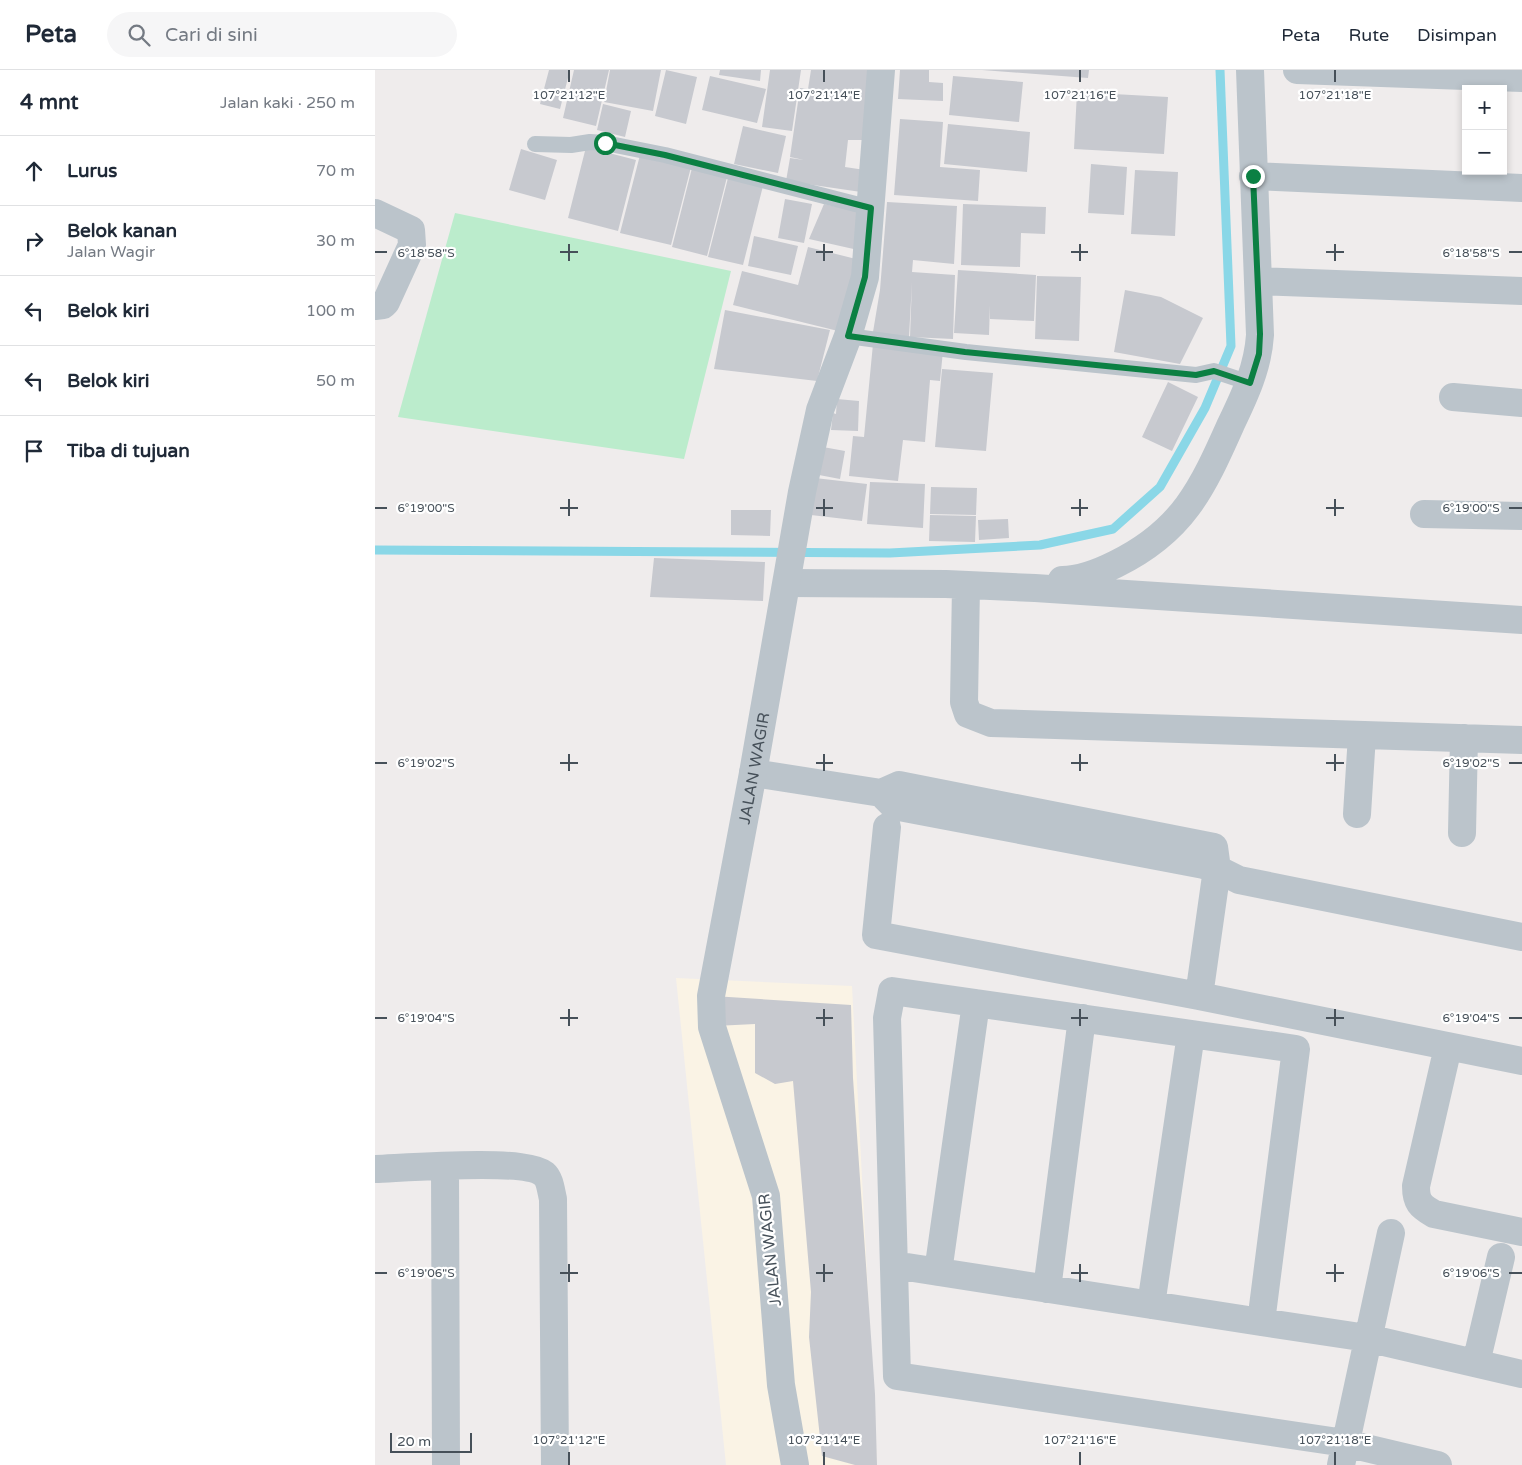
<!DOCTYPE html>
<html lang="id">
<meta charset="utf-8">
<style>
:root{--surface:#fff;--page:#f6f6f7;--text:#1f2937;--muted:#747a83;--line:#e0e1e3}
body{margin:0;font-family:"Varela Round",sans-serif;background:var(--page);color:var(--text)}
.controls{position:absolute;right:15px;top:15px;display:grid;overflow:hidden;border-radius:0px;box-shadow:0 2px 8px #0003}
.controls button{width:45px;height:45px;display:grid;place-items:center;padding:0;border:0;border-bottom:1px solid var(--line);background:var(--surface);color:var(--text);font:25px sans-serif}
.scale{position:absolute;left:15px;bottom:12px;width:82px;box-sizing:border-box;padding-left:5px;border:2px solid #465059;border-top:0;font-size:14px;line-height:18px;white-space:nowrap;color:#465059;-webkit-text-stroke:4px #fff;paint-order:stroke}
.stop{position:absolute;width:15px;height:15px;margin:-11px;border:4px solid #0b8043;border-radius:50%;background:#fff}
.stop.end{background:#0b8043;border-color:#fff;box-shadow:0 1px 5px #0008}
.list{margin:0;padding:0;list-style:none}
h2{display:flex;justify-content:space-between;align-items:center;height:65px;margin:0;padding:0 20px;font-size:21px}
h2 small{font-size:16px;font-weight:400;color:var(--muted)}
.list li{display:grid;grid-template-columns:32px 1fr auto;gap:15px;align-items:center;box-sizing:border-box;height:70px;padding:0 20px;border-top:1px solid var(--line)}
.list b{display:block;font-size:19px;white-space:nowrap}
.list p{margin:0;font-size:16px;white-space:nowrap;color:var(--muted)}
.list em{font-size:16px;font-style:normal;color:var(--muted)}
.icon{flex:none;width:28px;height:28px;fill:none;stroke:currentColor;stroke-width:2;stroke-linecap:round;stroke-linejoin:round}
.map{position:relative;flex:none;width:1147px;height:1395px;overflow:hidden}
header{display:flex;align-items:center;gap:30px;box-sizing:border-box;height:70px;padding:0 25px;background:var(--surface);border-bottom:1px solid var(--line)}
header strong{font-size:24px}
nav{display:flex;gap:28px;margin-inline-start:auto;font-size:18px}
.search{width:350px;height:45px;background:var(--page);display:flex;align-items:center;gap:12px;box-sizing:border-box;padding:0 18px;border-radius:28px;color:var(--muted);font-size:19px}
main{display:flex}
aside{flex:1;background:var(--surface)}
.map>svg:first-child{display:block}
.commercial{fill:#faf3e5}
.green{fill:#bbeccc}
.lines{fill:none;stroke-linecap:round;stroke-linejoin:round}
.stream{stroke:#8ad7e7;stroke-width:9}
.building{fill:#c7c9cf}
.service{stroke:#bbc4cb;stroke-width:16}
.minor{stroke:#bbc4cb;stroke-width:28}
.tertiary{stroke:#bbc4cb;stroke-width:28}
.route{stroke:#0b8043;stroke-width:6}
.ticks{fill:none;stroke:#465059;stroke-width:2}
.labels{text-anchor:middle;stroke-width:4.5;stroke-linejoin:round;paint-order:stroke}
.street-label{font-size:16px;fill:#465059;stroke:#fff}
.ticks-label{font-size:12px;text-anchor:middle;fill:#465059;stroke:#fff;stroke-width:4.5;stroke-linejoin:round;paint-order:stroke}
</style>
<header>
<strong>Peta</strong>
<div class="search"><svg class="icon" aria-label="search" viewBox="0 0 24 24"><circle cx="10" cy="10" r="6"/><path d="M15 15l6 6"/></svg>Cari di sini</div>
<nav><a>Peta</a><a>Rute</a><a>Disimpan</a></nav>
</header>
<main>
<aside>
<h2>4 mnt<small>Jalan kaki · 250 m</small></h2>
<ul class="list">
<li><svg class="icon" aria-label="ahead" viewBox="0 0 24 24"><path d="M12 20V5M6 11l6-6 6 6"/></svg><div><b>Lurus</b></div><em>70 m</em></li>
<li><svg class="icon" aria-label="right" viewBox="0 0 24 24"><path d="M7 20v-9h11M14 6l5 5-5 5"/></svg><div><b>Belok kanan</b><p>Jalan Wagir</p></div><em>30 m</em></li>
<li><svg class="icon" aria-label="left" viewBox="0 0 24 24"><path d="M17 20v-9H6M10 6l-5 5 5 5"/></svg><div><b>Belok kiri</b></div><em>100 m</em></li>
<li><svg class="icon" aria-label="left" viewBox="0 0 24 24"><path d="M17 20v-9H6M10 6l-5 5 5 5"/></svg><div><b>Belok kiri</b></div><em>50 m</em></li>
<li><svg class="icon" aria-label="arrive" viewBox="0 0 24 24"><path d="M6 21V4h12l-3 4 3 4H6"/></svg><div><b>Tiba di tujuan</b></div></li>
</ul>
</aside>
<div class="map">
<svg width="1147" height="1395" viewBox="0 0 1147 1395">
<rect width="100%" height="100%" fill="#efecec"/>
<path class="commercial" d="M301,908L477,916L502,1395H351Z"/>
<path class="green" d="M80,143L356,201L309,389L23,347Z"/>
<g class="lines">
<path class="stream" d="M0,480L515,483L665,475L738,459L785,417L830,338L856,276L845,0"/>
</g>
<path class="building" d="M174,0H195L185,39L165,34Z
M199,0H234L221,56L188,48Z
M235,0H286L278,41L229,32Z
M291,0L322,7L311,54L280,46Z
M345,0H386L385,11L344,5Z
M395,0H426L417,61L387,57Z
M436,0H499L494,70H473L470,97L490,100L486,122L411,111L415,88L429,90L415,87L425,18L433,19Z
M525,0H554V12L568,13V31L523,29Z
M607,0H714L713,8Z
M335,6L391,19L382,53L327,40Z
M578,6L648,12L644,52L574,45Z
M702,22L793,27L789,84L699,79Z
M228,34L256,41L250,67L222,60Z
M525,49L568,52L565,97L605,100L603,131L519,125Z
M573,54L655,62L652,102L569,94Z
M368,56L411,66L403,103L359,94Z
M211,77L261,90L243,161L193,148Z
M146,79L182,90L170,130L134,120Z
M265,85L316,97L296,175L245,163Z
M716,94L752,97L749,145L713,143Z
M317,98L352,107L332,186L297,177Z
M760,100L803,102L800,166L756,164Z
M353,108L388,116L368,195L333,187Z
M410,129L437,134L429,173L403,168Z
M512,132L582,136L579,194L538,190L537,202L580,205L578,269L535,267L537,212L534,267L498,262L505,220Z
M449,134L489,143L483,180L434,169Z
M588,134L671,137L670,164L646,163L645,197L586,195Z
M379,166L423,176L416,205L373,196Z
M433,177L481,189L463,261L358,235L367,201L423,215Z
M583,200L661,205L659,251L615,249V235L614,265L579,263Z
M662,206L706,207L704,271L660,269Z
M750,220L786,227L828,248L805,294L739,282Z
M350,240L455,260L442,311L339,299Z
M498,274L568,281L565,311L555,310L550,372L528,370L523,411L474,406L478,366L489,367Z
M567,299L618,303L611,381L560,377Z
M793,312L823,327L797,381L767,367Z
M462,329L484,331L483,361L456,360L458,343L461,344Z
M448,377L470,381L465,409L444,405Z
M440,408L492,414L487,451L436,445Z
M495,412L550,414L548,458L492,454Z
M556,417L602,418L601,445L555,444Z
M356,440H396L395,466L356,465Z
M555,445L601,446L600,472L554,471Z
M633,449L634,468L604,470L603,450Z
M279,488L390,492L388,531L275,527Z
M338,926L476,935L478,1008L500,1324L502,1395H480L447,1386L434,1267L436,1222L418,1011L400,1014L380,1003V954L340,956Z"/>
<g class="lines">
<path class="service" d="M160,74L196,75L215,72L230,73L290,85L496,138
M473,266L591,282L821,305L839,301L875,313"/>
<path class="minor" d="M922,0L1147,8
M878,106L1147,118
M0,143L36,160L37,175L11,232L8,235L0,236
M883,211L1147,221
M1078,327L1147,333
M1049,444L1147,446
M687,510C705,510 725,502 741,494C808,461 827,419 856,354C870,325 883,297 885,265L875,0
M412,513L571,514L660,518L1147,550
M591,516L589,632L593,644L616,653L1147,670
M378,703L506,723L519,736L829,795L842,799L864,810L1147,867
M506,723L524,715L839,777L842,799L824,926L501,865L512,757
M982,744L987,665
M1087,763L1089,668
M824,926L1147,991
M1073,977L1041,1116C1041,1132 1045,1136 1059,1144L1147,1162
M70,1096L71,1395
M0,1099C29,1098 150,1088 169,1104C175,1109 176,1121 178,1129L180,1395
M519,1195L886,1252
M563,1202L601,933
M672,1219L707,948
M776,1235L816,964
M1101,1293L1126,1187
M966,1395L1016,1163
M1063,1395L970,1373L522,1306L512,948L517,921L921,979L886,1252L992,1268L1147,1304"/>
<path class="tertiary" id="s1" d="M420,1395L406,1315L391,1126L337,957L336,926L378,703L427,422L445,340L473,266L490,207L506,0"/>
</g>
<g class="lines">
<path class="route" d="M230,73L290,85L496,138L490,207L473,266L590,282L821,305L839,301L875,313L884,284L885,264L878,106"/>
</g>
<path class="ticks" d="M194,0V12M449,0V12M705,0V12M960,0V12M194,174V191M449,174V191M705,174V191M960,174V191M0,182H12M185,182H203M441,182H458M696,182H713M951,182H969M1134,182H1147M194,429V446M449,429V446M705,429V446M960,429V446M0,438H12M185,438H203M441,438H458M696,438H713M951,438H969M1134,438H1147M194,684V701M449,684V701M705,684V701M960,684V701M0,693H12M185,693H203M441,693H458M696,693H713M951,693H969M1134,693H1147M194,939V956M449,939V956M705,939V956M960,939V956M0,948H12M185,948H203M441,948H458M696,948H713M951,948H969M1134,948H1147M194,1194V1212M449,1194V1212M705,1194V1212M960,1194V1212M0,1203H12M185,1203H203M441,1203H458M696,1203H713M951,1203H969M1134,1203H1147M194,1382V1395M449,1382V1395M705,1382V1395M960,1382V1395"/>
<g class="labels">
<g class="street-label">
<text dy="6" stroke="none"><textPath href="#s1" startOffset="711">JALAN WAGIR</textPath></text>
<text transform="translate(394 1180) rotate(-96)" y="6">JALAN WAGIR</text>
</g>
</g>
<g class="ticks-label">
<text x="194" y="29">107°21'12"E</text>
<text x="449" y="29">107°21'14"E</text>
<text x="705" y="29">107°21'16"E</text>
<text x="960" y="29">107°21'18"E</text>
<text x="51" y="187">6°18'58"S</text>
<text x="1096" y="187">6°18'58"S</text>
<text x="51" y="442">6°19'00"S</text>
<text x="1096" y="442">6°19'00"S</text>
<text x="51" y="697">6°19'02"S</text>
<text x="1096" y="697">6°19'02"S</text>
<text x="51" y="952">6°19'04"S</text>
<text x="1096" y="952">6°19'04"S</text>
<text x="51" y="1207">6°19'06"S</text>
<text x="1096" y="1207">6°19'06"S</text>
<text x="194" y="1374">107°21'12"E</text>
<text x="449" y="1374">107°21'14"E</text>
<text x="705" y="1374">107°21'16"E</text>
<text x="960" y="1374">107°21'18"E</text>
</g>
</svg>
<div class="controls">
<button>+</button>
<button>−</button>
</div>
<div class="scale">20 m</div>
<div class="stop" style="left:230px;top:73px"></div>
<div class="stop end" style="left:878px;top:106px"></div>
</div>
</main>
